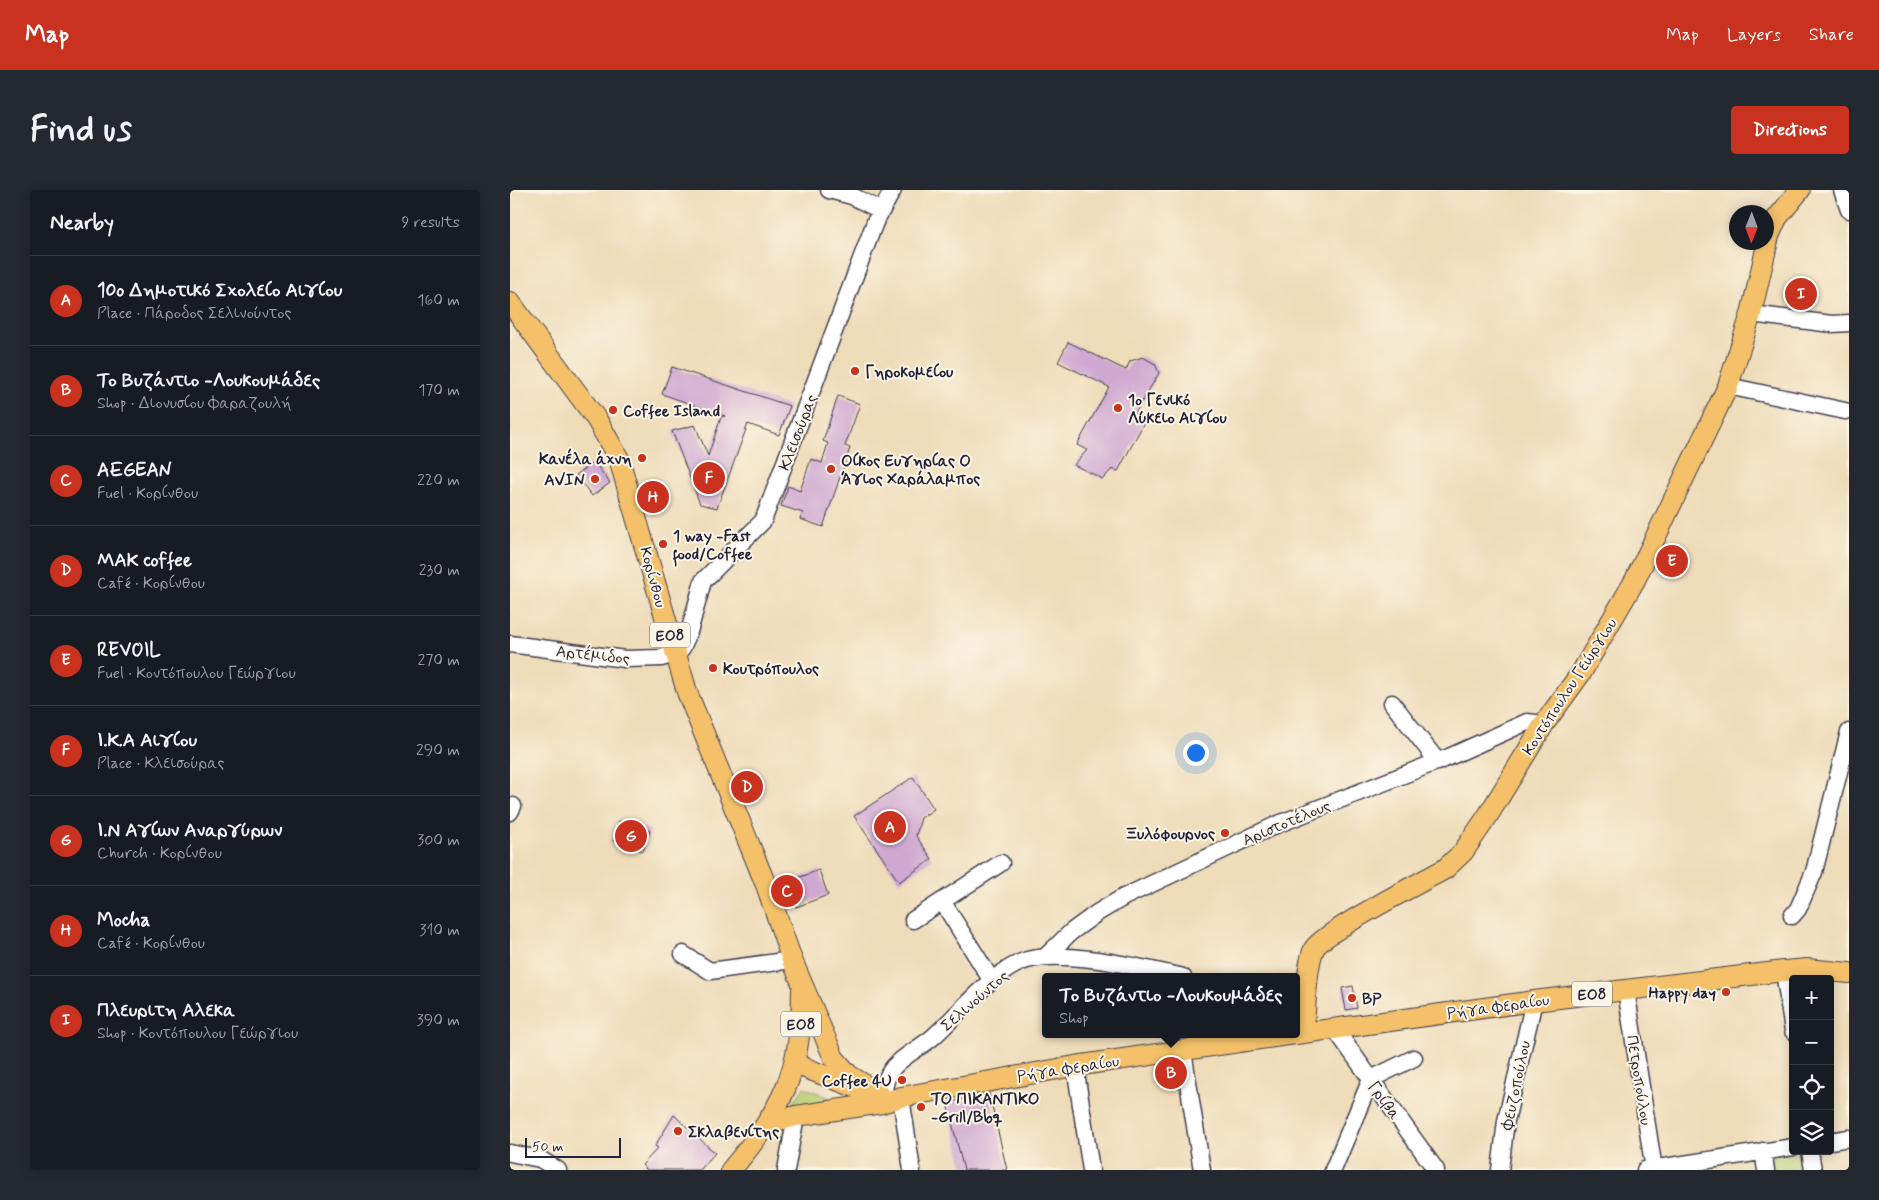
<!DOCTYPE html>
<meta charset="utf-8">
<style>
:root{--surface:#171b24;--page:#242831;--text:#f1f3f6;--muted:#9ea1a6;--line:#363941;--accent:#c8321e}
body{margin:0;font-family:Mynerve,sans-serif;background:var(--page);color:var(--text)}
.controls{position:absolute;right:15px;bottom:15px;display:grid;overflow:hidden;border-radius:5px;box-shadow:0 2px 12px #0003}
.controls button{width:45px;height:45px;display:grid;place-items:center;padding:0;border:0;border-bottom:1px solid var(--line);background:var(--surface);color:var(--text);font:25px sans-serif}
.compass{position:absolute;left:1219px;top:15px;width:45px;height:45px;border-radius:50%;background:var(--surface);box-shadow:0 2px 12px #0003;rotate:181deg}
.scale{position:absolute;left:15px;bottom:12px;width:96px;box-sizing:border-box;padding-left:5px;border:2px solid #22223b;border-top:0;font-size:14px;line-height:18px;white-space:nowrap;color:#22223b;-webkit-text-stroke:4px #fcf5e5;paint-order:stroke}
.you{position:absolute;left:685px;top:562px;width:18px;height:18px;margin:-12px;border:4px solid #fff;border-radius:50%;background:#1a73e8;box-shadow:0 0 0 8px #1a73e833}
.badge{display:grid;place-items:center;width:32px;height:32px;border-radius:50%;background:var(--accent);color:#fff;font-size:16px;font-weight:700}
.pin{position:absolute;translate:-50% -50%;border:2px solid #fff;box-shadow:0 1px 5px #0006}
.popup{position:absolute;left:532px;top:783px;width:258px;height:65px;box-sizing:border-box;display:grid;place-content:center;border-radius:5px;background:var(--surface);filter:drop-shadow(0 1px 4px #0005);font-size:16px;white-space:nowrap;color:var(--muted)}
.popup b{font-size:19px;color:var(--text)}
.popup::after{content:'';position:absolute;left:50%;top:100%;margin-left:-10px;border:10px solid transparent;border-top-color:var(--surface)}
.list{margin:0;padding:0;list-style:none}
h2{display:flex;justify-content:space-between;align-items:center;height:65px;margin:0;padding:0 20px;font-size:21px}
h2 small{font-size:16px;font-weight:400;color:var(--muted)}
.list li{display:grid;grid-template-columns:32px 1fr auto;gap:15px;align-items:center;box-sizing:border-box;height:90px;padding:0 20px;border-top:1px solid var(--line)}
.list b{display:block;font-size:19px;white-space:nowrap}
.list p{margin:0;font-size:16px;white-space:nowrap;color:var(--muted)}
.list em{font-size:16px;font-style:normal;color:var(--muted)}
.icon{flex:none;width:28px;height:28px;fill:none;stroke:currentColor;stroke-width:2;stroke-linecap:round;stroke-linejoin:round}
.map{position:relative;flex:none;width:1339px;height:980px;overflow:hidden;border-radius:5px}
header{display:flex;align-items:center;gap:30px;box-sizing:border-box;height:70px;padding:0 25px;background:var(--accent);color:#fff}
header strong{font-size:24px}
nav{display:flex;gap:28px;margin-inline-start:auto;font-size:18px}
.intro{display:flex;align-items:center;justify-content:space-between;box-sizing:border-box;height:120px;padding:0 30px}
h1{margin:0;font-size:35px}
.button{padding:12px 22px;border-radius:5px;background:var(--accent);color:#fff;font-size:18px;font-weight:700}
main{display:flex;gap:30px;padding:0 30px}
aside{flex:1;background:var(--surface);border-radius:5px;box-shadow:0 2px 12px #0003}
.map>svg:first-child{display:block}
.green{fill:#b3ca6e;stroke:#6a7654}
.building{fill:#d0a9d2}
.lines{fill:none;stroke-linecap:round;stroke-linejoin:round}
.minor-casing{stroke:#413e4e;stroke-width:19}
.major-casing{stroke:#413e4e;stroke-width:22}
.minor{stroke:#fff;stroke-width:16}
.major{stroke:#f4c16b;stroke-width:20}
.poi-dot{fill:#c8321e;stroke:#fcf5e5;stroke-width:2}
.labels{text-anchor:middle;stroke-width:4;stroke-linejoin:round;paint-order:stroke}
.shield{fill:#fcf5e5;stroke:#63616e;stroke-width:1}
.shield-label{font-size:15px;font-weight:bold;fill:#22223b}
.poi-label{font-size:16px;font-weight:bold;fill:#22223b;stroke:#fcf5e5;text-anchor:start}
.street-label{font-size:16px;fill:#22223b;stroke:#fcf5e5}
</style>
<header>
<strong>Map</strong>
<nav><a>Map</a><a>Layers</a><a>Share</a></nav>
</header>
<div class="intro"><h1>Find us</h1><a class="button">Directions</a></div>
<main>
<aside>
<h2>Nearby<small>9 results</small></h2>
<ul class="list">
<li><span class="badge">A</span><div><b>10o Δημοτικό Σχολείο Αιγίου</b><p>Place · Πάροδος Σελινούντος</p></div><em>160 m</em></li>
<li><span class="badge">B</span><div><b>Το Βυζάντιο -Λουκουμάδες</b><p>Shop · Διονυσίου Φαραζουλή</p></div><em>170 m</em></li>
<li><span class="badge">C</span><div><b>AEGEAN</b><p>Fuel · Κορίνθου</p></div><em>220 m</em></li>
<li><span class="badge">D</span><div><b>ΜΑΚ coffee</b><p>Café · Κορίνθου</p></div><em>230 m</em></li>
<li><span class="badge">E</span><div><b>REVOIL</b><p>Fuel · Κοντόπουλου Γεώργιου</p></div><em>270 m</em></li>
<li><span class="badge">F</span><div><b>Ι.Κ.Α Αιγίου</b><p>Place · Κλεισούρας</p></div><em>290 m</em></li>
<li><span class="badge">G</span><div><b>Ι.Ν Αγίων Αναργύρων</b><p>Church · Κορίνθου</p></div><em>300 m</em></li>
<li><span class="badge">H</span><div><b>Mocha</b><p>Café · Κορίνθου</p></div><em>310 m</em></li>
<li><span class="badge">I</span><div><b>Πλευριτη Αλεκα</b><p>Shop · Κοντόπουλου Γεώργιου</p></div><em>390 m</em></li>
</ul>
</aside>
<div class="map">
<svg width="1339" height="980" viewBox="0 0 1339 980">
<rect width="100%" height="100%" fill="#fcf5e5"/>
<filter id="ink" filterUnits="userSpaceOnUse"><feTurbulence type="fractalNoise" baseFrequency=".02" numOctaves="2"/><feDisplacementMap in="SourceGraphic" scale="10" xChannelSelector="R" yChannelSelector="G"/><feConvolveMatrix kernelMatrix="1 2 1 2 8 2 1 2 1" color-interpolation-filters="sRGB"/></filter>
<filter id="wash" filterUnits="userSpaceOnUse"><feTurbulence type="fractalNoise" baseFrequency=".0096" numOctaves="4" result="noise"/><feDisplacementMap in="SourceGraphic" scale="20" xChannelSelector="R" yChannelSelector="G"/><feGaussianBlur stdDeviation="1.12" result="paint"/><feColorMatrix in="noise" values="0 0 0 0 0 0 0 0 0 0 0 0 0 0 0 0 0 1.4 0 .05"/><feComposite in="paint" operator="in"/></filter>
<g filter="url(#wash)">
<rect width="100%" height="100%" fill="#eedcb9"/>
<path class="green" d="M294,897L330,912L278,921Z
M1292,961L1295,980H1261L1259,966Z"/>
<g id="blocks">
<path class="building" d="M558,152L616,180L620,171L633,167L645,174L649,183L624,225L635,231L608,281L602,279L593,289L564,275L577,260L567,255L599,197L548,172Z
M162,177L280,216L269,245L238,234L207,318L190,314L162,241L185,235L198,266L211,227L215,226L152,204Z
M328,206L350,214L335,256L340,258L313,337L290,329L293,323L271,316L278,296L290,301L301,269L312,273L318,253L313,251Z
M84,272L100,293L82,306L66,285Z
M1157,357L1172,363L1163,384L1148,378Z
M403,587L424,619L411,628L406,646L422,669L389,692L344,626Z
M109,631L140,640L133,661L103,651Z
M309,680L318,705L286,717L277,692Z
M843,796L847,818L836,820L832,798Z
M479,903L497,980H454L437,913Z
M164,925L205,963L190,980H137L132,975L148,958L145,956Z"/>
</g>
</g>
<g filter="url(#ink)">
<use href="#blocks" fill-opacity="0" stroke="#413e4e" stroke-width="1"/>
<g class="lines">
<g class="minor-casing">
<path id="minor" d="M319,0L342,6L370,20
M1332,0L1339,20
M1241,124L1322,134L1339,133
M1218,196L1335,221
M0,454L115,469L151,468L165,464L172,458L179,442L193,391L253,331L365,32L383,0
M882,513L928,572
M0,622L3,616
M432,711L482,791
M1282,726L1288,719L1304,682L1339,542
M403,730L491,673
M173,764L200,781L282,770
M535,767L561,742L587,723L614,707L766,635L939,567L1017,532L1034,534
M1274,781L1283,841
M1116,800L1144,980
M825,839L926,980
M673,861L692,980
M565,876L581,980
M374,904C374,872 402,865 423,847C451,822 475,789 509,773C545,756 634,778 673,787
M391,907L402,980
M1320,951L1339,948
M1253,961L1256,980
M1300,961L1303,980
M0,963L30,969L48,980
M276,980L286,926
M823,980L861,889L904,868
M990,980L996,931L1024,811
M1135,980L1283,957"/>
</g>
<g class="major-casing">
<path id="major" d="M0,112L87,230L109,269L177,502L256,695L282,770L324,868L339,885L368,903
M794,843C795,823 796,776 804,759C812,743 913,691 935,679L953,662L977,627L1034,534L1071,483L1125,390L1218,196L1241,124L1259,46L1267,28L1290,0
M786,844L1024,811L1274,781L1297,779L1339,783
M285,874L347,898
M257,933L286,926L372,913L391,907L565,876L785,844
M221,980C273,918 292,881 292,799"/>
</g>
<use href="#minor" class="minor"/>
<use href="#major" class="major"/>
</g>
</g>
<g class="poi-dot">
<circle cx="345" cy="181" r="5"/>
<circle cx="608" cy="218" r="5"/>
<circle cx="103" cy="220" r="5"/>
<circle cx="132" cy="268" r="5"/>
<circle cx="321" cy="279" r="5"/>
<circle cx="85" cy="289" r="5"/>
<circle cx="153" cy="354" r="5"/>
<circle cx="203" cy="478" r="5"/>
<circle cx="715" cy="643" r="5"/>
<circle cx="1216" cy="802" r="5"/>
<circle cx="842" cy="808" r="5"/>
<circle cx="392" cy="890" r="5"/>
<circle cx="411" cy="917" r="5"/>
<circle cx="168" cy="941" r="5"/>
</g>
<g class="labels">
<g class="shield">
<rect x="140" y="432.5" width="40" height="25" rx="4"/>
<rect x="1062" y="791.5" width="40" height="25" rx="4"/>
<rect x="271" y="821.5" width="40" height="25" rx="4"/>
</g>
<g class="shield-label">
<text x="160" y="450">ΕΟ8</text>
<text x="1082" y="809">ΕΟ8</text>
<text x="291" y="839">ΕΟ8</text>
</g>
<g class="poi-label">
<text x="355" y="187">Γηροκομείου</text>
<text x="618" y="215">1o Γενικό<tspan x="618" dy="18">Λύκειο Αιγίου</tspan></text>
<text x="113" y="226">Coffee Island</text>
<text x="122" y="274" text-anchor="end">Κανέλα άχνη</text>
<text x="331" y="276">Οίκος Ευγηρίας Ο<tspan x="331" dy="18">Άγιος Χαράλαμπος</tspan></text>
<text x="75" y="295" text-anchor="end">AVIN</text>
<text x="163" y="351">1 way -Fast<tspan x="163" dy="18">food/Coffee</tspan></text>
<text x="213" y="484">Κουτρόπουλος</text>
<text x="705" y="649" text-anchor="end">Ξυλόφουρνος</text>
<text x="1206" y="808" text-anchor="end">Happy day</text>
<text x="852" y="814">BP</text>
<text x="382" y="896" text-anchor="end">Coffee 4U</text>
<text x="421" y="914">ΤΟ ΠΙΚΑΝΤΙΚΟ<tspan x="421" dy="18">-Grill/Bbq</tspan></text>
<text x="178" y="947">Σκλαβενίτης</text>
</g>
<g class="street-label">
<text transform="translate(287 242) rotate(-69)" y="6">Κλεισούρας</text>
<text transform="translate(144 387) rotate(75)" y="6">Κορίνθου</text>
<text transform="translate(83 464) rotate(6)" y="6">Αρτέμιδος</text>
<text transform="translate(1059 496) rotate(-57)" y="6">Κοντόπουλου Γεώργιου</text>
<text transform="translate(776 632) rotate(-23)" y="6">Αριστοτέλους</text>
<text transform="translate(464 810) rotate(-41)" y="6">Σελινούντος</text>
<text transform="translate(988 816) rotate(-8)" y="6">Ρήγα Φεραίου</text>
<text transform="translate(558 878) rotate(-9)" y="6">Ρήγα Φεραίου</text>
<text transform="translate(1130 890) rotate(81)" y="6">Πετροπούλου</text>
<text transform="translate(1005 895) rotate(-78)" y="6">Φευζοπούλου</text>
<text transform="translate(875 910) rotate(55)" y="6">Γρίβα</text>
</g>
</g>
</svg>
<div class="controls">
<button>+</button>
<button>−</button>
<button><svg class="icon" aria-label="locate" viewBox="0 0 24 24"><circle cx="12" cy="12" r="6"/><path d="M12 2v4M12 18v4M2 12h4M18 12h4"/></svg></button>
<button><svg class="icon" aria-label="layers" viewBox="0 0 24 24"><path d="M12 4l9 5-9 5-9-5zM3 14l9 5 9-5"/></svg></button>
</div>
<svg class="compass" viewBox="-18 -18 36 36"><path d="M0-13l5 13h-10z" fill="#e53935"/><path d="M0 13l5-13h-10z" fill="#9ea1a6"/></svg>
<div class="scale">50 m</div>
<div class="you"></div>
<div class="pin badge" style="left:380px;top:637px">A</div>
<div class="pin badge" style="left:661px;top:883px">B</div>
<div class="popup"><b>Το Βυζάντιο -Λουκουμάδες</b>Shop</div>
<div class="pin badge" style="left:277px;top:701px">C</div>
<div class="pin badge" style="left:237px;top:597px">D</div>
<div class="pin badge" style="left:1162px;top:371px">E</div>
<div class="pin badge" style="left:199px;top:288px">F</div>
<div class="pin badge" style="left:121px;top:646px">G</div>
<div class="pin badge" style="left:143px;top:307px">H</div>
<div class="pin badge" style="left:1291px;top:104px">I</div>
</div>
</main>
